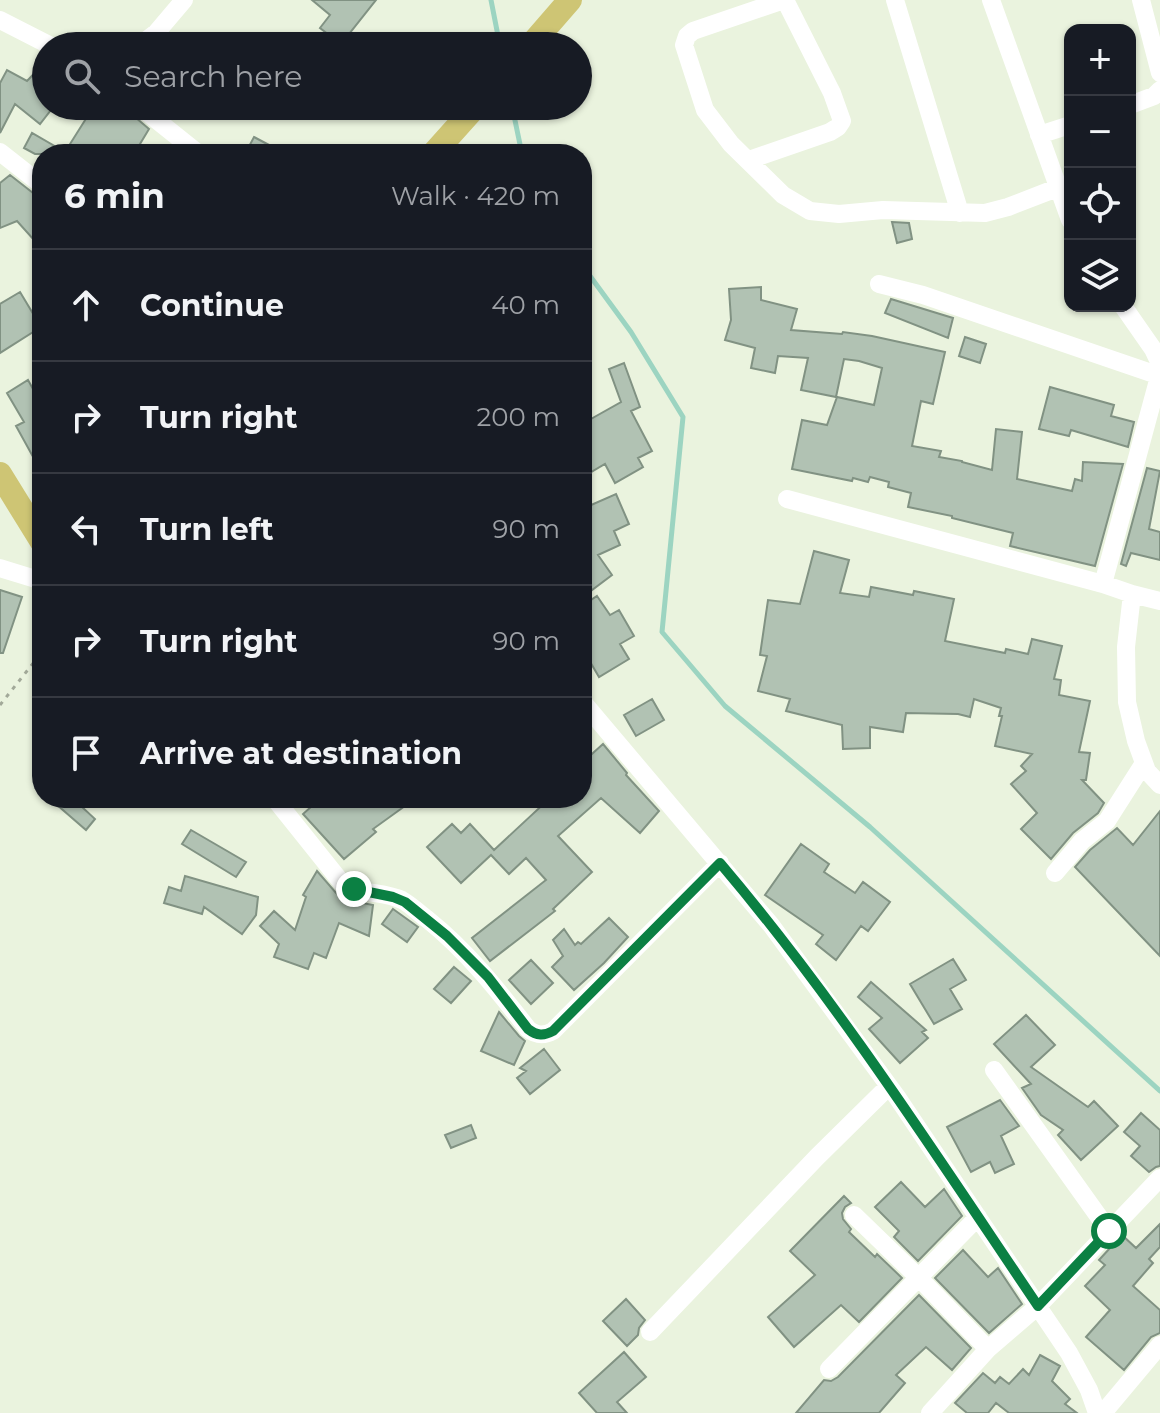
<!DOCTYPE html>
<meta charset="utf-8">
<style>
:root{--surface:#171b24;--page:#242831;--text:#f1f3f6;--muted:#9ea1a6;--line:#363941}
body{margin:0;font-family:Montserrat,sans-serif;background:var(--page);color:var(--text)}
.controls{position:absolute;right:24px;top:24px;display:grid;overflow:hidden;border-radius:16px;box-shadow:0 2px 6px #0004}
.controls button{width:72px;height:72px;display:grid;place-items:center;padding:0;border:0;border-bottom:2px solid var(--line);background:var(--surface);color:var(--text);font:40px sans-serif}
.stop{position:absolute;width:24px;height:24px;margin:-18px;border:6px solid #0b8043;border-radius:50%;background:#fff}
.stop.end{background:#0b8043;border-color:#fff;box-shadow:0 2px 8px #0008}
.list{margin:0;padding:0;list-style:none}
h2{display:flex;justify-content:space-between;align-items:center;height:104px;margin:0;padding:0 32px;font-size:34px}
h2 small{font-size:26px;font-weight:400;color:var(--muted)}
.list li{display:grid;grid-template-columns:52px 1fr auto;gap:24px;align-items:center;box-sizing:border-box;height:112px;padding:0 32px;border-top:2px solid var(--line)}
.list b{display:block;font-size:30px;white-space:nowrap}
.list em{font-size:26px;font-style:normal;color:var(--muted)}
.icon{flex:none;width:44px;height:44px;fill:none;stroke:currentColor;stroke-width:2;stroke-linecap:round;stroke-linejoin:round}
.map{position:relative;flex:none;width:1160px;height:1413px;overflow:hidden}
.search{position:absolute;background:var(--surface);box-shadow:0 2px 6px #0004;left:32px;top:32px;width:560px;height:88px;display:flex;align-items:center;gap:20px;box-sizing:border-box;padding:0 28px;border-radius:44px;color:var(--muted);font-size:30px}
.panel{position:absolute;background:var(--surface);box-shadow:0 2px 6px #0004;left:32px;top:144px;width:560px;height:664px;border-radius:32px}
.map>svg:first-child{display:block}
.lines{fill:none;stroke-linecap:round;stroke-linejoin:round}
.stream{stroke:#9cd4c1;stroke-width:5}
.building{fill:#b1c2b3;stroke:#819283;stroke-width:2}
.path{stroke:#a2a999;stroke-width:3;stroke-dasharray:4 6;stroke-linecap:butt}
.minor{stroke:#fff;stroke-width:18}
.major{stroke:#cec574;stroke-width:24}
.route{stroke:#0b8043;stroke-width:10}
</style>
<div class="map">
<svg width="1160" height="1413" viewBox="0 0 1160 1413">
<rect width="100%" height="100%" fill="#eaf3de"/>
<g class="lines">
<path class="stream" d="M491,0L500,46
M512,106L522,154
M582,265L631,332L683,417L662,632L725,706L870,827L1160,1091"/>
</g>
<path class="building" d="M312,0H376L341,44L320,28L330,15Z
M46,61V106H54L40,124L15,104L0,133V83L7,70L27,81Z
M94,106H121L128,111L149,129L140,144L156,154H35L24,148L32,133L65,152Z
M254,137L286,154H245Z
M10,175L33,193L42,203V249L17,221L0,228V183Z
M892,222L909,223L912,239L897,243Z
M761,287V300L797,309L791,330L842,334L843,332L872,336L945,352L933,404L921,401L912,446L941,451L939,457L962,461V462L992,470L996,429L1022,432L1017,479L1072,491L1075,479L1082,481L1083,462L1123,464L1095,566L1010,546L1013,533L952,518V516L908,507L911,493L888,487L889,482L870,477L868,482L853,478L852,481L792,469L802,420L827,425L837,397L874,405L882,368L859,361L844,359L836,397L801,390L808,358L778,356L775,373L751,368L755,348L725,340L731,320L729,289Z
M20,292L41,327L0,353V304Z
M891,299L953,318L948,338L885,313Z
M965,337L986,344L980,363L959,356Z
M624,363L640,407L631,411L652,451L638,458L643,467L615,483L605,464L586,475L582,467V424L621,402L609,369Z
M28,380L42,405V473L16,426L24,422L7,393Z
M1050,387L1114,405L1111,416L1134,422L1128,447L1071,430L1069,436L1039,429Z
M1147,468L1160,471L1149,529L1160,532V560L1131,553L1126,566L1121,564Z
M616,494L629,524L614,531L620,545L598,555L612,575L592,590L582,577V509Z
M814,551L849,560L840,593L869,597L871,587L913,595L914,591L954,599L945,641L1005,653L1006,649L1028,654L1032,639L1062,646L1054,679L1061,680L1059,695L1090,701L1079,752L1090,753L1086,780H1082L1104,803L1098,813L1073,833L1051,859L1021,829L1037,813L1011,784L1026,771L1021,766L1032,754L995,746L1002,716H999L1001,708L974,699L970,717L958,714L906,713L903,732L870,727V748L843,749L842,725L786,711L790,699L758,691L767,656L760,655L768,600L800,604Z
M0,590L22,597L3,653H0Z
M597,596L610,615L619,610L634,636L620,644L629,659L599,677L582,648V606Z
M652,699L664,720L636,736L624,715Z
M603,744L627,773L626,775L659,811L640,833L601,798L558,836L592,872L553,909L555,911L490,961L472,938L546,880L526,858L509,874L491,855L461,883L427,847L452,824L461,833L470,824L494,850L550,798H582V763Z
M49,798H90L82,807L95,819L86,830Z
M321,798H416L373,829L376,832L344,859L303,814Z
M1160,811V956L1075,867L1090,850L1117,828L1133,845Z
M191,830L246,862L236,877L182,844Z
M801,844L829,864L824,872L855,893L863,882L890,902L868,931L861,926L836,960L816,944L823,935L765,895Z
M317,871L336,893L352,901L373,905L369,936L339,923L326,958L314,953L308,969L274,957L279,944L260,926L274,911L295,930L306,897L303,895Z
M185,876L258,897L256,915L242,934L204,907L202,914L164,903L169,887L181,891Z
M393,909L418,927L407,942L382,924Z
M609,918L628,937L604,963L574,990L552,967L563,956L553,940L564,929L575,945L578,942L581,944Z
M953,959L966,980L950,989L962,1009L934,1024L910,984Z
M531,960L553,983L531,1004L509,980Z
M454,967L471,981L451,1003L434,989Z
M871,982L926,1030L922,1032L928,1038L900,1063L869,1029L882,1018L858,997Z
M499,1012L519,1036L525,1041L514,1065L481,1051Z
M1026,1015L1055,1045L1031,1067L1088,1107L1094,1101L1118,1126L1081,1160L1058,1135L1063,1130L1041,1115L1022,1088L1031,1084L994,1044Z
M544,1049L560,1070L530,1094L517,1078L526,1071L520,1068Z
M1000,1100L1019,1126L1001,1136L1014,1164L995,1173L990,1162L971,1172L947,1127Z
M1141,1113L1160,1130V1166L1156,1167L1149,1172L1131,1156L1140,1146L1124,1132Z
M471,1125L476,1138L451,1148L445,1135Z
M901,1182L925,1207L944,1189L962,1216L918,1261L894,1237L899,1231L875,1207Z
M844,1196L851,1203L845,1207L842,1213L843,1219L851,1229L849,1232L875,1257L877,1254L902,1278L859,1322L841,1305L794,1347L768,1317L815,1275L790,1251Z
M1160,1224V1247L1149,1259L1153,1263L1133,1286L1160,1310V1333L1151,1337L1124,1370L1086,1337L1110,1310L1085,1286L1105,1265L1099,1260L1122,1235L1136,1248Z
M963,1250L988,1277L998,1268L1022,1304L989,1333L935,1278Z
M919,1295L971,1348L952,1370L926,1347L896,1375L905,1383L879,1413H796L824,1380L831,1381L838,1377Z
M626,1299L645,1320L639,1328L638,1335L627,1346L603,1321Z
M624,1352L646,1377L617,1402L627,1413H597L579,1393Z
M1040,1355L1060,1366L1052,1381L1070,1399L1065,1404L1077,1413H1009L996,1403L988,1413H967L955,1403L983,1373L995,1383L1000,1377L1009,1384L1023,1369L1029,1375Z"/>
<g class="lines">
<path class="path" d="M0,705L42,652"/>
<path class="minor" d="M784,0L693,31L687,36L684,45L705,110L731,144L783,195L810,211L839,214L883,210L985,213L1008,207L1057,188
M895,0L960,213
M991,0L1070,220
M1141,0L1160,73
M0,20L51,46
M139,46L156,33L184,0
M1130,105L1154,96L1160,90
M139,106L199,154
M1039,135L1070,125
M0,152L42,185
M749,160L830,132L838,127L842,121L832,93L785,0
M879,284L923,295L1160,376
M1123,306L1153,349L1160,364
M787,499L1103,584L1132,594L1160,601
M0,568L42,581
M1103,584L1160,373
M1132,594L1126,647L1127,702L1136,741L1147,771L1160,785
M582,701L771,925L897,1097L1069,1353L1089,1390L1097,1413
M274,798L342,883C359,895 383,891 402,900C411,905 419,913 427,919C467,951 497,989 528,1029C537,1036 544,1036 553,1031L720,863
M1055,873L1082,841L1107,821L1144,763
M994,1070L1109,1231
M854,1215L919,1278L988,1349
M650,1332L817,1157L889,1086
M829,1369L978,1217
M930,1413L988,1349L1038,1306L1160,1178
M1103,1413L1160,1345"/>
<path class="major" d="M530,46L570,0
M433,154L476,106
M0,474L42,542"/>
</g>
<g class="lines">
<path class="route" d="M354,889L393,897L405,902L447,936L488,977L528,1029C537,1036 544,1036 553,1031L720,863C838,1002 936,1155 1038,1306L1109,1231"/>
</g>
</svg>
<div class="controls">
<button>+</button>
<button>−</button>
<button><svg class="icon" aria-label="locate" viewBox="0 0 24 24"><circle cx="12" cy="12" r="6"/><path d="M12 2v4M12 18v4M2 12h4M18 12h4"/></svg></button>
<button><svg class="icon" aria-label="layers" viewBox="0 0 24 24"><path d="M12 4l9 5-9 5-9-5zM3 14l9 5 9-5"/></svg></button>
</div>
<div class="stop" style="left:1109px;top:1231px"></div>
<div class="stop end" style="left:354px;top:889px"></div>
<div class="search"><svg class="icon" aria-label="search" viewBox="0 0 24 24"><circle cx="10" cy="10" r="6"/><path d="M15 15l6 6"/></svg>Search here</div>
<section class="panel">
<h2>6 min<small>Walk · 420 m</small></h2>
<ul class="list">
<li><svg class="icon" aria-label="ahead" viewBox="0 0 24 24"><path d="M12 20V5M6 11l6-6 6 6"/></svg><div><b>Continue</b></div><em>40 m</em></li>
<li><svg class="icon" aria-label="right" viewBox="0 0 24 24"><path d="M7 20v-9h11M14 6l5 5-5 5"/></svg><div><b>Turn right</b></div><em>200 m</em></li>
<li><svg class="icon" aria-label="left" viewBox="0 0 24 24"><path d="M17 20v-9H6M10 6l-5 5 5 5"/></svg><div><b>Turn left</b></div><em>90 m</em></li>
<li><svg class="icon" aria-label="right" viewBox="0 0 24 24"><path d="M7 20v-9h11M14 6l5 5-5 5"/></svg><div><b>Turn right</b></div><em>90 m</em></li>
<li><svg class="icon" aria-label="arrive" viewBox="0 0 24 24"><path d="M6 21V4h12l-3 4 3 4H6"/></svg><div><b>Arrive at destination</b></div></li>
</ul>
</section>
</div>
